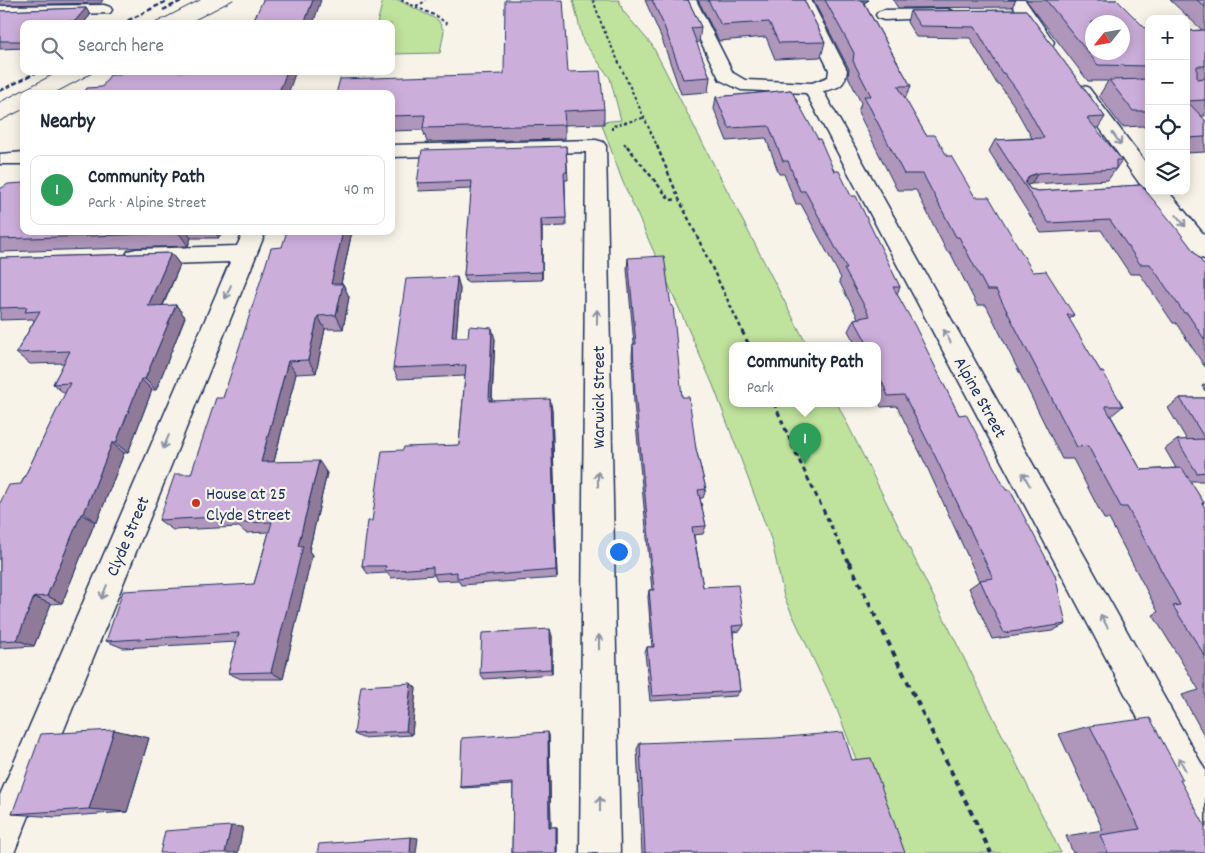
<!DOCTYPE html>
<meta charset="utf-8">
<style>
:root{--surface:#fff;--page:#f2f2f3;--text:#1f2937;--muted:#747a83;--line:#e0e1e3;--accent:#c8321e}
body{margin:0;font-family:Dekko,sans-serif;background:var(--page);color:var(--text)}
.controls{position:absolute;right:15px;top:15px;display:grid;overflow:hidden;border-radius:10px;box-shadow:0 2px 12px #0003}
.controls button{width:45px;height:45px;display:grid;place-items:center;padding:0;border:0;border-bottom:1px solid var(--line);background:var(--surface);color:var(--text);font:25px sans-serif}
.compass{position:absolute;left:1085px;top:15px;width:45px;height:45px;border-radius:50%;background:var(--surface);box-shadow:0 2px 12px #0003;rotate:239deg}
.you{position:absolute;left:618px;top:551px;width:18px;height:18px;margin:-12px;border:4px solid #fff;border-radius:50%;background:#1a73e8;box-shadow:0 0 0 8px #1a73e833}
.badge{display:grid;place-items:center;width:32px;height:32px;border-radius:50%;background:var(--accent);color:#fff;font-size:16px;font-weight:700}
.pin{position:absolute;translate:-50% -41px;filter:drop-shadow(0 1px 2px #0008)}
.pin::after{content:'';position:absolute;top:26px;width:18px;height:15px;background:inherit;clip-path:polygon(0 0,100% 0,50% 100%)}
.popup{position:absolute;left:729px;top:342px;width:152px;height:65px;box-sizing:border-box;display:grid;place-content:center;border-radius:10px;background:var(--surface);filter:drop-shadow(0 1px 4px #0005);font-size:16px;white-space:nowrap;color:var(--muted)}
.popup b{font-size:19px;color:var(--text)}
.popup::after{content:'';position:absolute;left:50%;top:100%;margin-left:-10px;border:10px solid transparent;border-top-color:var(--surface)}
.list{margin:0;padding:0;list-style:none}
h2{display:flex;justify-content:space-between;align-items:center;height:65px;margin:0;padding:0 20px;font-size:21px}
h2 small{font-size:16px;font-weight:400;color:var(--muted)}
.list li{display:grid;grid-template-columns:32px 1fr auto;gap:15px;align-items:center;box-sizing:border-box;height:70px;margin:0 10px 10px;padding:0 10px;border:1px solid var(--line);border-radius:10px}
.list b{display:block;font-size:19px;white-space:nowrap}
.list p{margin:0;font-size:16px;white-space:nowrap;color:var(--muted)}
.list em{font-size:16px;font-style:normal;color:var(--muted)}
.icon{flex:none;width:28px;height:28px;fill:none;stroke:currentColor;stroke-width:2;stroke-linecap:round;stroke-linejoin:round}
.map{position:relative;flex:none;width:1205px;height:853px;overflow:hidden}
.search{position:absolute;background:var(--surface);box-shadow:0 2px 12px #0003;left:20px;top:20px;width:375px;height:55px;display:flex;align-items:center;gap:12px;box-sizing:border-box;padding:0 18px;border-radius:10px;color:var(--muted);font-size:19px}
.panel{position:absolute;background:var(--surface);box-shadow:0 2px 12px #0003;left:20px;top:90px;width:375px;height:145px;border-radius:10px}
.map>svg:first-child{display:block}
.green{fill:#bfe29c;stroke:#6d887d}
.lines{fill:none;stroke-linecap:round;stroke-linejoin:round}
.minor-casing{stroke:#1b2f5e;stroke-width:3}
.path-far3{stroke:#1b2f5e;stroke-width:2;stroke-dasharray:3 2.5;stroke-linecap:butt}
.path-far2{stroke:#1b2f5e;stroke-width:2.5;stroke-dasharray:4 3;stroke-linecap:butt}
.path-far1{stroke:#1b2f5e;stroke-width:3;stroke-dasharray:5 4;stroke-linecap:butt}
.path{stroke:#1b2f5e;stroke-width:4;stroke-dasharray:6 5;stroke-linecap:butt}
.minor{fill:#f7f3e8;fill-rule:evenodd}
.tram{stroke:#1b2f5e;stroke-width:1}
.rail{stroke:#1b2f5e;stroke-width:2.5;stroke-dasharray:5 2.5;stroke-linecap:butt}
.wall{fill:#af96bb;stroke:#1b2f5e}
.shaded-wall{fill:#8f7a99;stroke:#1b2f5e}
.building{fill:#ccaeda;stroke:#1b2f5e;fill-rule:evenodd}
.oneway{stroke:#8991a3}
.poi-dot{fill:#c8321e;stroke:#f7f3e8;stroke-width:2}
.labels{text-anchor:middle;stroke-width:4.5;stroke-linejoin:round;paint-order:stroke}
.street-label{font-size:18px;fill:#1b2f5e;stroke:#f7f3e8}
.poi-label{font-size:18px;fill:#1b2f5e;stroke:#f7f3e8;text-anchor:start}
</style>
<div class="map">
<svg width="1205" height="853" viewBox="0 0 1205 853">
<rect width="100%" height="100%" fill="#f7f3e8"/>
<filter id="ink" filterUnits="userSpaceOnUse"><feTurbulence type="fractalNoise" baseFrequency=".02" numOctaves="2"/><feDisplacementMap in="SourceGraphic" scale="10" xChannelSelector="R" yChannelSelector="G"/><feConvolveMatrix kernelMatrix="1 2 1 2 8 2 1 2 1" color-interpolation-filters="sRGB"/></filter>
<g filter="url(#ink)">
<path class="green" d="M383,0H398L438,20L444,31L440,53L391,54V24H377Z
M573,0H619L623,11L652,45L807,345H732V403H837L1061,853H892L836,707L784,597L772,542L713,385L622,180L601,122L621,120L610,78L583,41Z"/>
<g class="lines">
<g class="minor-casing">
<path id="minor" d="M680,0H696L733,73L745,80L812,83L828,77L829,70L795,0H811L847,70C845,87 838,88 823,91L1205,770V826L1192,820L806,93L741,90L720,80Z
M1009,0H1025L1054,42L1052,46H1040Z
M104,5L110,7L112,10L110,13L0,16V6Z
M947,9L953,11L955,14L953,17L884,20L878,18L876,15L878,12L884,10Z
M1082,86L1088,87L1149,167V191H1168L1205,236V259L1197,257L1149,196L1145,191L1147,188L1142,187L1076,95L1073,91L1076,87Z
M596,140L603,142L606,146L620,853H580L586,152L391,157V145Z
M24,152V164H0V154Z
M244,231H266L14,853H0V795L230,262L136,265L128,263L125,257L128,251L136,249L237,246Z"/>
</g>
<path class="path-far3" d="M401,0L438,17L447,24
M593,0L603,28L658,148
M416,6L426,1
M612,130V126L643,118
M624,143L628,148"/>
<path class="path-far2" d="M627,146L670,200L679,199
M657,146L679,199L743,332"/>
<path class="path-far1" d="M742,331L749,345
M774,403L797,456L849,563"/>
<path class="path" d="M849,562L991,853"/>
<use href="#minor" class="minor"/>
<path class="tram" d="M153,24L200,0
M187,24L233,0
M53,94L96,71
M0,102L60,71
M0,121L24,109"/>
<path class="rail" d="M163,10L183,0
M121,24L169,0
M0,91L39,71"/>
</g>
<path class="wall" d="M0,0H103L101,3L0,5Z
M645,0H688L701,27L699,42L696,43L710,77L708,92L681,94L662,39Z
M698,0H804L825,42L821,57L775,59L766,37L719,41Z
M813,0H869L864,3L911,86L905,99L926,135L947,156L975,197L1033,272L1074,315L1069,320L1101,372L1123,406L1111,416L1141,470L1176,468L1165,449L1177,440H1187L1168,408L1180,398H1205V481H1190L1204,503L1202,504L1205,508V737L1182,695L1199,690L1153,615L1158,612L1109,519H1104L1073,459H1062L986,305H977L950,252H947L916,190H897L858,112L861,103L848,76L849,69Z
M893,0H1016L1012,7L898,8Z
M1026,0H1117L1149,32V133L1143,126L1122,127L1099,96L1108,81H1088Z
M1170,0H1205V116H1201L1205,120V152L1186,153V31L1202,30Z
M86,8L90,15L83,24H24V48L0,49V11Z
M1026,10L1105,117L1098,128H1095L1122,160L1108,180L1031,184L1027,185L1030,189L1038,191L1141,185L1205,266V367L1176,323H1173L1140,274H1130L1101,230L1041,233L989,151L995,140L1032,138L1013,104L999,84H997L970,38L916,37L907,22L910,11Z
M568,72L604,109V124L565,125V139L427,142L423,130L391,131V94Z
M791,90L834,171L851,196L900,287L897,294L1066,624L1052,631L992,639L969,588L979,581L927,467L897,406L881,407L878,398V345H856L848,331L854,319L858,318L839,281L841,278L801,204H796L784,174H779L766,138L727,141L714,109L716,97Z
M566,146L568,180H565L566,226L542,227V280L466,282L464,275L472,189L419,191L417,183Z
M0,189L24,231H222L219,238H191L188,246L0,252Z
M352,231L341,284H343L349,297L343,329H325L316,373L296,374L274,462L327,473L309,551L312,555L283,679H241L228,673L237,642L123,648L106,641L254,584L269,532L246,533L239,527L173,530L159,520L191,474L223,398L282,247Z
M171,253L180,265L163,306L176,305L185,317L156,390H152L128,453H124L97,522H95L62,603L51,604L34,646L0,648V503L21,484L65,394L53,384L64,363L30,364L16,353L34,321L33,319L0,320V258Z
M628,258L682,397L696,449L706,489L703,498H700L706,526L703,534L694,535L703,587L744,625L740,631L733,632L740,691L736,696L650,701L645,653L647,647H652L648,597L649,590H652L634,403L632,355L633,344H634L627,269Z
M457,277L460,289L456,337L495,339L492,401L552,409L557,578L461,585L458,580L437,581L434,575L391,578L387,573L368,574L362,566L372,521L403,450L459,445L465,376L398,379L393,368Z
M1205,384V391L1202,386Z
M552,636V674L484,679L480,673Z
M416,688L412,735L362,738L354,734Z
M1090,726L1180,780L1205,853H1073L1066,836L1103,830L1059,734Z
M114,730L149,738L127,812L56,817L12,814Z
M549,735L551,827H557V853H512L513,785L463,788L460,787Z
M640,743L852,760L905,853H642L637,749Z"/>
<path class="shaded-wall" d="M313,0H321L313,24H304Z
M856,0H869L854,9Z
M86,8L90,15L83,24H77L75,21Z
M287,71H296L288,94H277Z
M1038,173L1031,184L1025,186L1024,185L1029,176Z
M541,219L542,227V280V272Z
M180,231H186L191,238L188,246L179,233Z
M214,231H222L219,238Z
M343,231H352L338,298L331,284Z
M171,253L180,265L157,318L148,306Z
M457,277L460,289L455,349L452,337Z
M343,284L349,297L343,329L336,315Z
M176,305L185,317L156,390L145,379Z
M318,316L325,329L316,373L308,360Z
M492,328L495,339L491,411L489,401Z
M288,361L296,374L271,473L261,462Z
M141,379L152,390L128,453L116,443Z
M550,399L552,409L557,578L556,570Z
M112,443L124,453L97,522L84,513Z
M319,461L327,473L309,551L312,555L283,679L271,672L298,546Z
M81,514L95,522L62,603L47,596Z
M34,597L51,604L34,646L17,640Z
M550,629L552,636V674L551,669Z
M411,683L416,688L412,735L406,731Z
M114,730L149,738L127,812L89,809Z
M548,732L549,735L551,828L549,827Z
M231,826L243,827L238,853H225Z
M556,827H557V853H556Z
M411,837L418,838L416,853H410Z"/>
<path class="building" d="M263,0H313L304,24H252Z
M505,0H563L568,72L600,71L604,109L564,111L565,125L423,128L425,115L391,116V94H336L340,79L504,74Z
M652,0H688L701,27L691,28L710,77L683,79L663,23Z
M708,0H804L825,42L779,43L769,22L721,25Z
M825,0H862L911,86H898L926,135H935L947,156H951L975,197H989L1033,272L1046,271L1074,315H1067L1101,372H1103L1123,406H1105L1141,470L1182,468L1204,503H1202L1205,508V656L1173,606L1180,605L1127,507H1121L1088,446L1077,447L996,290H987L959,237H956L923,174H904L864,96H871L853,61L854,53Z
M1046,0H1117L1149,32V66L1098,65ZM1092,22H1122V52H1092Z
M1197,0H1205V7Z
M86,8L75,21H56L53,24H24V41H0V11Z
M1026,10L1105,117L1087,118L1122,160H1116V169L1038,173L1029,176L1025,183L1030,189L1038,191L1141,185L1174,225L1205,266V340L1187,313H1184L1150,264H1140L1110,220L1049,223L995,140L1044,138L1019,93L1004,73H1002L975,27L920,26L910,11Z
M1205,30V66H1197V79L1205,78V100L1187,101L1205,120V137L1186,138V31Z
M124,71H287L282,85L277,94H83L87,88L102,87L110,75H121Z
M1149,79V111H1133L1109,80Z
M791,90L818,139H820L834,171H839L851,196H856L900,287H893L915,326L959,415L966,414L1006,490H1010L1055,575L1066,624L1004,633L980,580L993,578L935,456L904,395L888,396L878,372V367H880L878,363V345H868L854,319L870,316L844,269H847L805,191H800L788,161H783L769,126L729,128L716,97Z
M566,146L567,172H564L566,218L541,219L542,272L464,275L472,181L417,183L422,150Z
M24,183V231H180L179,233L0,239V189L8,184Z
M287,231H343L331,284H343L336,315L318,316L308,360L288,361L261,462L319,461L298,546H303L271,672L228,673L239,633L106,641L123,591L254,584L272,522L234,523L236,516L159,520L175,474H191L216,398H223L271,248L282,247Z
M171,253L148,306L176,305L145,379H141L116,443H112L84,513L81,514L47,596L34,597L17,640L0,641V503L9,485L21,484L70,383L53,384L70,351L16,353L40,311L25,312L27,307L0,308V258Z
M664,256L671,306H673L682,397H689L696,449L706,489L698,490L706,526L692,527L703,587L738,585L744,625L732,626L740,691L652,696L647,647H654L649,590H654L635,392L633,344H636L628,258Z
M457,277L452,337H468L469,326L492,328L489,401L550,399L556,570L457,578V572L433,574V567L385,571L386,566H362L368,521H372L382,451L403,450L404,447L459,445L466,365L393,368L406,279Z
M1180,398H1205V472L1197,473L1177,440L1205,439Z
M550,629L551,669L480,673L482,633Z
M411,683L406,731L354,734L361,686Z
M1150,718L1183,780H1180L1205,826V853H1108L1100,835L1140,829L1090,726Z
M114,730L89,809L12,814L41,734Z
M548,732L549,827H556V853H512L513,783L460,787L462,738Z
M843,732L852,760L871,758L905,853H645L640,743L776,738Z
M231,826L225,853H160L165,831Z
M411,837L410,853H317L319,844Z"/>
<defs><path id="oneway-shaft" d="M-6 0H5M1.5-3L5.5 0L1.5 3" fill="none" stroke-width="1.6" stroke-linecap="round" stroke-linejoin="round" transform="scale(1.25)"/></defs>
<g class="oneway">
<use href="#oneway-shaft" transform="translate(1117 139) rotate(54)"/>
<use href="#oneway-shaft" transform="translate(1181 221) rotate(51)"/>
<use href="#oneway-shaft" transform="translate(228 292) rotate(113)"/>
<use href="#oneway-shaft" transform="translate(597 317) rotate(-90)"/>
<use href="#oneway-shaft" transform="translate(947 336) rotate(-119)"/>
<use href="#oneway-shaft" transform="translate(166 442) rotate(113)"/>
<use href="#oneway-shaft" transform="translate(598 479) rotate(-90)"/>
<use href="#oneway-shaft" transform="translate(1026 479) rotate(-119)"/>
<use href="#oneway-shaft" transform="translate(104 592) rotate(113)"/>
<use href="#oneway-shaft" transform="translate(1104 621) rotate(-119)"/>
<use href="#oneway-shaft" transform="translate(599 642) rotate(-90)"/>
<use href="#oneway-shaft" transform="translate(1182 764) rotate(-119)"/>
<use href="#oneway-shaft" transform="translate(600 804) rotate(-90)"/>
</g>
</g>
<circle class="poi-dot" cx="196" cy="503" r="5"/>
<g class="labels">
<g class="street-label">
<text transform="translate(598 397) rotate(-90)" y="6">Warwick Street</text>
<text transform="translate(981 397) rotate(61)" y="6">Alpine Street</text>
<text transform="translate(127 536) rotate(-67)" y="6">Clyde Street</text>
</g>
<g class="poi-label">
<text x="206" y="499">House at 25<tspan x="206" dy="21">Clyde Street</tspan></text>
</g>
</g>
</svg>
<div class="controls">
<button>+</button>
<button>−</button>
<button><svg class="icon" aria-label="locate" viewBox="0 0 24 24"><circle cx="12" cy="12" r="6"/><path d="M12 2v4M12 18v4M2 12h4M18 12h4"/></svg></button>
<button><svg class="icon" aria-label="layers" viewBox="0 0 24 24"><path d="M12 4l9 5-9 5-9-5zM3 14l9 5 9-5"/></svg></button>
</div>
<svg class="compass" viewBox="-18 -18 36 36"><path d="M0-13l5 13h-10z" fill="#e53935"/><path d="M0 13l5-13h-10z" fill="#747a83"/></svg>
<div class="you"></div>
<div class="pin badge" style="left:805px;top:464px;background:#2e9e5b">1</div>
<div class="popup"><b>Community Path</b>Park</div>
<div class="search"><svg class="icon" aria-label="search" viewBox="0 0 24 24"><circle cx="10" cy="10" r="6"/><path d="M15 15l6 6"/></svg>Search here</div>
<section class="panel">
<h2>Nearby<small></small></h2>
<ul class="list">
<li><span class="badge" style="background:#2e9e5b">1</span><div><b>Community Path</b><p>Park · Alpine Street</p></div><em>40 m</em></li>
</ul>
</section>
</div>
